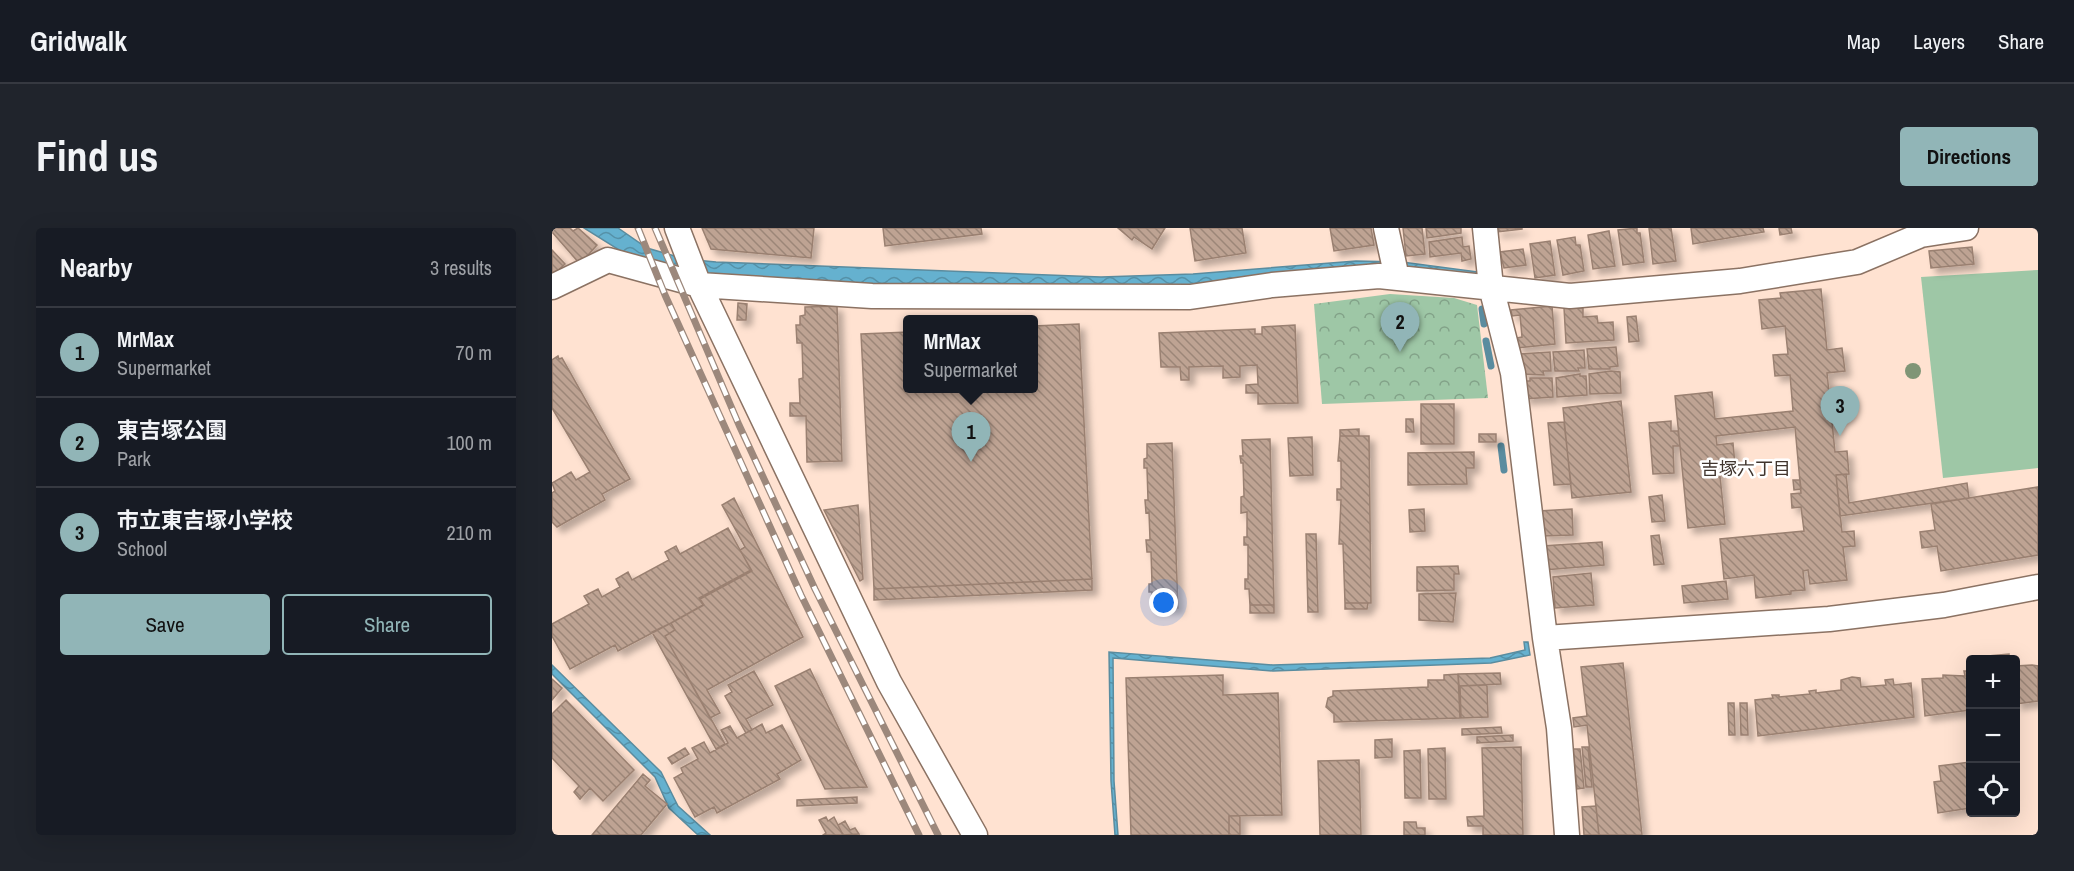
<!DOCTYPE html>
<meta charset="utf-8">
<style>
:root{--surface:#171b24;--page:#20242c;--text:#f1f3f6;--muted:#9ea1a6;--line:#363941;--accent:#91b5b7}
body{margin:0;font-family:"Archivo Narrow","Noto Sans JP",sans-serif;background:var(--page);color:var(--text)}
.controls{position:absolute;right:18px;bottom:18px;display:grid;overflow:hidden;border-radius:6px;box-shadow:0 6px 24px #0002}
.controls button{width:54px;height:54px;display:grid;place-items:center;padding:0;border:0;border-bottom:2px solid var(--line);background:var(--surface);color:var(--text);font:30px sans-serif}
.you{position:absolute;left:612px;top:375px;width:21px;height:21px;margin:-15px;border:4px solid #fff;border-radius:50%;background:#1a73e8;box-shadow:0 0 0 9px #1a73e833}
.badge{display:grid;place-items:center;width:39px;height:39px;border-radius:50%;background:var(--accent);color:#111;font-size:20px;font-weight:700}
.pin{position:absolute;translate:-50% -50px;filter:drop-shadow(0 2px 3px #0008)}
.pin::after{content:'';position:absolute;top:32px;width:21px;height:18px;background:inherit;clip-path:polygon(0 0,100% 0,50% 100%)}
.popup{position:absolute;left:351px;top:87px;width:135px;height:78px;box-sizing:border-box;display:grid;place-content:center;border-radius:6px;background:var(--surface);filter:drop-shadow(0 2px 4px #0005);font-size:20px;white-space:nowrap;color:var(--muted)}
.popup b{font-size:22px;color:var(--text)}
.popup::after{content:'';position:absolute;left:50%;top:100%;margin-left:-12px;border:12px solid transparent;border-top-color:var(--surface)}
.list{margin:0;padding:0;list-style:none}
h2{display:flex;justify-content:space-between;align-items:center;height:78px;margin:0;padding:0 24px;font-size:26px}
h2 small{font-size:20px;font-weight:400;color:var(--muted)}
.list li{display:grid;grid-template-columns:39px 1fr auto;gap:18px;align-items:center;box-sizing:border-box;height:90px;padding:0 24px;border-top:2px solid var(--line)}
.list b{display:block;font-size:22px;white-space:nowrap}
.list p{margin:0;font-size:20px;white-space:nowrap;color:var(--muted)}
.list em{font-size:20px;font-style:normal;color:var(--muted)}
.actions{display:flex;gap:12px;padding:18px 24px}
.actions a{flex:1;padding:14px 0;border:2px solid var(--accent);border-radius:6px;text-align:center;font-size:21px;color:var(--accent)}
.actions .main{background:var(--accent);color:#111}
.icon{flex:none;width:33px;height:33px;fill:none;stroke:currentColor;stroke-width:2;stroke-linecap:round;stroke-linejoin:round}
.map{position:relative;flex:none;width:1486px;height:607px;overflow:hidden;border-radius:6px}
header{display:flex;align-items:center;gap:36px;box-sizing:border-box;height:84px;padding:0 30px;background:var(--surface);border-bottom:2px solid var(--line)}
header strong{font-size:28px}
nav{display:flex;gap:33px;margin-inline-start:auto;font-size:21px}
.intro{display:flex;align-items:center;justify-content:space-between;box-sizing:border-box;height:144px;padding:0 36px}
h1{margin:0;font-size:42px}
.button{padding:15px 27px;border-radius:6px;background:var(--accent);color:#111;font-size:21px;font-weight:700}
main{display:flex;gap:36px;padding:0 36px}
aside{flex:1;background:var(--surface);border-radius:6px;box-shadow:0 6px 24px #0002}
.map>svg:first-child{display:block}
.park{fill:url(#park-crowns)}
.garden{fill:#9ec7a6}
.water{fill:url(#water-waves);stroke:#5a8c9f;stroke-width:1.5}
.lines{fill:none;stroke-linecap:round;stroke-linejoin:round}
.stream{stroke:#5a8c9f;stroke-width:7}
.building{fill:url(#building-back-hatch);stroke:#9a8071;stroke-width:1.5;filter:url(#shadow)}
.minor-casing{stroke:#8b7263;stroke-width:27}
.minor{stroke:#fff;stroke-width:24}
.rail-casing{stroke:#9c887c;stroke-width:7}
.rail{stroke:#fff;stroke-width:4.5;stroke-dasharray:14;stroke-linecap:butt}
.tree{fill:#809576}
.labels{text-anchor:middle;stroke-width:5;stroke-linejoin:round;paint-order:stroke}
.neighbourhood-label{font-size:18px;fill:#40352e;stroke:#fff}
</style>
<header>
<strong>Gridwalk</strong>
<nav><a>Map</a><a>Layers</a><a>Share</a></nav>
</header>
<div class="intro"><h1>Find us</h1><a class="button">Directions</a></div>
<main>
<aside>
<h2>Nearby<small>3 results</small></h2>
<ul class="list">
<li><span class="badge">1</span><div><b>MrMax</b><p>Supermarket</p></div><em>70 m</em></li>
<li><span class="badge">2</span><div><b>東吉塚公園</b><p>Park</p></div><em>100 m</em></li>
<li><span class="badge">3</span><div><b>市立東吉塚小学校</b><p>School</p></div><em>210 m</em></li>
</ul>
<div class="actions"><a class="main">Save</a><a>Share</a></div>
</aside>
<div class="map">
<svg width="1486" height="607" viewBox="0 0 1486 607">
<defs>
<pattern id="park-crowns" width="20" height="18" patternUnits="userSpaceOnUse" patternTransform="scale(1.5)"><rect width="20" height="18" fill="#9ec7a6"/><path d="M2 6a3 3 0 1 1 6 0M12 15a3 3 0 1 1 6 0" fill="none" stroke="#82a288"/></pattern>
<pattern id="water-waves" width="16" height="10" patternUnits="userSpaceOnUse" patternTransform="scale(1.5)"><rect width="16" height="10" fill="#65b1cf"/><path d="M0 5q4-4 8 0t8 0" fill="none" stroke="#5591a8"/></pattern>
<pattern id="building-back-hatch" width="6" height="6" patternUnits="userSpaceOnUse" patternTransform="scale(1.5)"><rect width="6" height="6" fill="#bea393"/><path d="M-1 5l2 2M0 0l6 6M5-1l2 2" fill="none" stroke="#9c8678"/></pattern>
<filter id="shadow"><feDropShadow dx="5.5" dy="5.5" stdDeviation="3" flood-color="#0004"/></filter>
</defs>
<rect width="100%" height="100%" fill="#ffe2d1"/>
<path class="park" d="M838,66L902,70L925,77L936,170L770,176L762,76Z"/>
<path class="garden" d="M1486,42V240L1391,250L1369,49Z"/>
<path class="water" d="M32,0H66L95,20L133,31L164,34L549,49L641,46L804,33L850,34L926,44L916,54L640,65L451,62L170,52L79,36L69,23Z
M972,414H976L978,427L939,435L721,443L561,430L562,553L566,607H563L559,553L557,424L721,437L938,430L973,422Z
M0,437L109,544L126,578L158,607H146L117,580L103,549L0,446Z"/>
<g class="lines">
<path class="stream" d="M930,81L932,96
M934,113L939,138
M949,218L952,242"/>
</g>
<path class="building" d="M0,0H18L21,3L26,0L45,17L28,36L0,4Z
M150,0H262L259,30L159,21Z
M331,0H429L430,6L333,18Z
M566,0H613L600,21L582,9L580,12Z
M638,0H690L694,25L643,33Z
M778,0H819L822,17L782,23Z
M851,0H870L873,26L854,28Z
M874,0H909V5L875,10Z
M944,0H970V1L945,4Z
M1085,0V5H1088L1092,34L1071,37L1066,2Z
M1097,0H1119L1124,33L1101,36Z
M1139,0H1211L1212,4L1141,16Z
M1227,0H1239L1240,5L1228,7Z
M1057,3L1063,38L1041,41L1036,7Z
M910,9L911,19L917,18L919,31L910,33L909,25L878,29L877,14Z
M1023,9L1024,17H1028L1032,43L1011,47L1005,12Z
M998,13L1003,47L983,50L978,16Z
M1420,19L1422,36L1379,40L1377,23Z
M971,21L974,37L952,40L948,24Z
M0,22L13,36L1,47L0,46Z
M1269,61L1275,122L1290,120L1293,143L1275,145L1283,224L1295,223L1297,246L1284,247L1290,304L1302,303L1303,318L1291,319L1295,352L1258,356L1256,342L1251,343L1253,362L1239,363V366L1204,370L1202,347L1172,351L1168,311L1252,303L1249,279L1240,280L1239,266L1249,265L1243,199L1164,208L1165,217L1181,215L1183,237L1167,239L1173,296L1136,300L1123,168L1160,164L1163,191L1241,183L1238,147L1223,148L1221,127L1236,126L1233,98L1210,101L1207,72L1229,70L1228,65Z
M186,75L195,76L194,92H185Z
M285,78L290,233L255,234L254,188H238V175H248L247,151L251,150L250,115H245L244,97H248V88L253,87V79Z
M1000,78L1003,116L965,120L964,110L970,109L968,87L960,88L959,82Z
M1012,80H1031V89L1045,88L1046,95L1061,94L1062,112L1014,115Z
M1084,88L1087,113L1077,114L1075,89Z
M420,89L421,92H376V91Z
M527,96L540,351L322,361L309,106L356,104V160H482V98Z
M743,97L746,175L706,176V165H694V157L706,156L705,137L688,138V149L671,150V138L637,139V152H629L628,139H609L607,105L703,101V106H710V99Z
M1064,119L1066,138L1058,139V141H1037L1035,121Z
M1032,122L1033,140H1026L1027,143H1003L1001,124Z
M998,124L999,143H991L992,147L970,146L968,126Z
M6,128L7,131L10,130L78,251L50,266L53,272L5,299L0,294V265L3,263L0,255L19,244L24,252L38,244L0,180V132Z
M1059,143L1068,144L1069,165L1038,166L1037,146Z
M1028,146V148H1034L1035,167L1005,169L1004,150Z
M978,150H1000L1001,169L972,171L971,153H978Z
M1069,173L1079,264L1020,270L1011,180Z
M869,176H902V216H869Z
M854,191H861L862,204H854Z
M1119,193V203H1126L1128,218H1121L1122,245L1101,246L1097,195Z
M1012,194L1019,256L1002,257L996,195Z
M807,201V208H788V202Z
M927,206H944V214H927Z
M788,208H817L819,375H793L791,316H787L789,272H785V261H789V233H786Z
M760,209L761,247L738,248L736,210Z
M718,211L722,377H698L697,361H693V351H696V317H692V309H695V284L689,285V269L692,268L691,235H689L688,228H691L690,212Z
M620,215L626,380L600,381V364H597V356H600L599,324H595L594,312H598L597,284L594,285L593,272H596L595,240H592V231L595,230V216Z
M922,224V240H914L915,256L856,257V225Z
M1294,246L1297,275L1415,255L1417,270L1288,288L1284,247Z
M1241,252H1248L1249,261L1242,262Z
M1486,259V327L1389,343L1385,318L1370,320L1368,304L1383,302L1379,276Z
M1110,267L1113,293L1100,294L1097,269Z
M182,270L251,409L155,462L168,485L158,490L113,408L123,402L119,395L152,377L148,371L200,343L188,322L193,319L170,277Z
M306,277L311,351L308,353L272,282Z
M872,281L873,303L858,304L857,282Z
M1020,281L1021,307L990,308L987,283Z
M176,300L199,342L147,370L151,377L119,395L66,423L63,417L18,441L0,408V396L37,376L32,368L46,361L50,369L68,359L64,351L76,344L80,352L117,332L113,324L124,318L128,326Z
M754,306H764L766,384H756Z
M1107,307L1112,336L1102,337L1099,308Z
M1050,314L1052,337L992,342L990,318Z
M906,338L907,346H902V362L865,363V339Z
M1039,345L1042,377L1003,380L1001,349Z
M540,351V362L322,372V361Z
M1174,353L1176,371L1132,375L1130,358Z
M904,365L901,394L867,392V366Z
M793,375H816L815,381H793Z
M698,377H722V385H698Z
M119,395L123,402L113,408L173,516L164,521L100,404Z
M1457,426V431H1436V428Z
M1071,435L1090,607H1047L1035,497L1022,499L1021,490L1035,488L1029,439Z
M1480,437L1486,438V473L1464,476V438Z
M258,441L275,476L315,559L273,561L223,458Z
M202,443L221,477L194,491L200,502L194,505L173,468L180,464L176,457Z
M1412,443H1418V482L1373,488L1370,451L1391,450V447L1413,448Z
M948,445L949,456L907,458L906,446Z
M906,446L908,490L782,494V486L774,479L776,470L781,468V463L876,459V452H892V447Z
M671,447V467L726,465L730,587L677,588V607H579L574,450Z
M1300,449L1308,450L1309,459L1334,457L1333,452L1341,451L1342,457L1359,455L1362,489L1206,508L1203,472L1221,470L1220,467H1227V469L1258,466L1257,463L1264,462V465L1289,462V452Z
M0,451L10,460L0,472Z
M935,457L936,489L909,490L908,458Z
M14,472L82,542L51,573L38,560L28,571L22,564L27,558L0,530V486Z
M1176,475H1182L1183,507H1177Z
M1188,475H1195L1196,507H1189Z
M210,496L214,505L230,497L249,532L225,546L228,551L165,585L162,579L143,589L122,550L131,545L129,540L146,531L140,520L152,514L158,525L176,515L169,502L178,498L185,510Z
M949,499L950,505L910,507V501Z
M961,507V513L925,515V509Z
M840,511V529L823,530V512Z
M969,519L971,607H931V598H916L915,589L932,588L930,520Z
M1030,519H1036L1040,559H1034Z
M133,520L137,526L120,536L116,530Z
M893,520L894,571H877L876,521Z
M1021,521H1028L1032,560L1025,561Z
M868,522L869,570H853L852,523Z
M807,532L809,607H768L766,533Z
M1418,534V580L1386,585L1382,554L1389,553L1387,538Z
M91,546L98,552L93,558L115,576L89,607H40Z
M305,569V575L245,578V572Z
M1044,578L1047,607H1032L1030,579Z
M677,588H688V607H677Z
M274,589L276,593L282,589L291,607H271L274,605L267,592Z
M293,593L298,602L303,600L307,606L291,607L286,597Z
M852,594H864L865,600H873V607H852Z"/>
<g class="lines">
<g class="minor-casing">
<path id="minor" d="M125,0L147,57L337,454L423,607
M834,0L845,50
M933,0L939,59L961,145L993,410L1007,500L1015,607
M0,59L56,32L147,57L320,68L638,69L720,57L827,48L1018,68L1188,53L1305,34L1369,7L1414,0
M993,410L1277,391L1392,377L1486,359"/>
</g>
<use href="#minor" class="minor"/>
<g class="rail-casing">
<path id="rail" d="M86,0L113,67L249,367L367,607
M103,0L187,197L263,361L386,607"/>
</g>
<use href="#rail" class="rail"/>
</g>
<circle class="tree" cx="1361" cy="143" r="8"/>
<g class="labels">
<g class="neighbourhood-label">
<text x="1194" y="247">吉塚六丁目</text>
</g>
</g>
</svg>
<div class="controls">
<button>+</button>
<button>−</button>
<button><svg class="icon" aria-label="locate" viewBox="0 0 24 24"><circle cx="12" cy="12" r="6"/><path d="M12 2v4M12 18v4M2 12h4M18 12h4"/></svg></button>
</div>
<div class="you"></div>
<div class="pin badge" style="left:419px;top:234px">1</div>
<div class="popup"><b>MrMax</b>Supermarket</div>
<div class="pin badge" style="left:848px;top:124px">2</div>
<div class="pin badge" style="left:1288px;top:208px">3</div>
</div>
</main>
